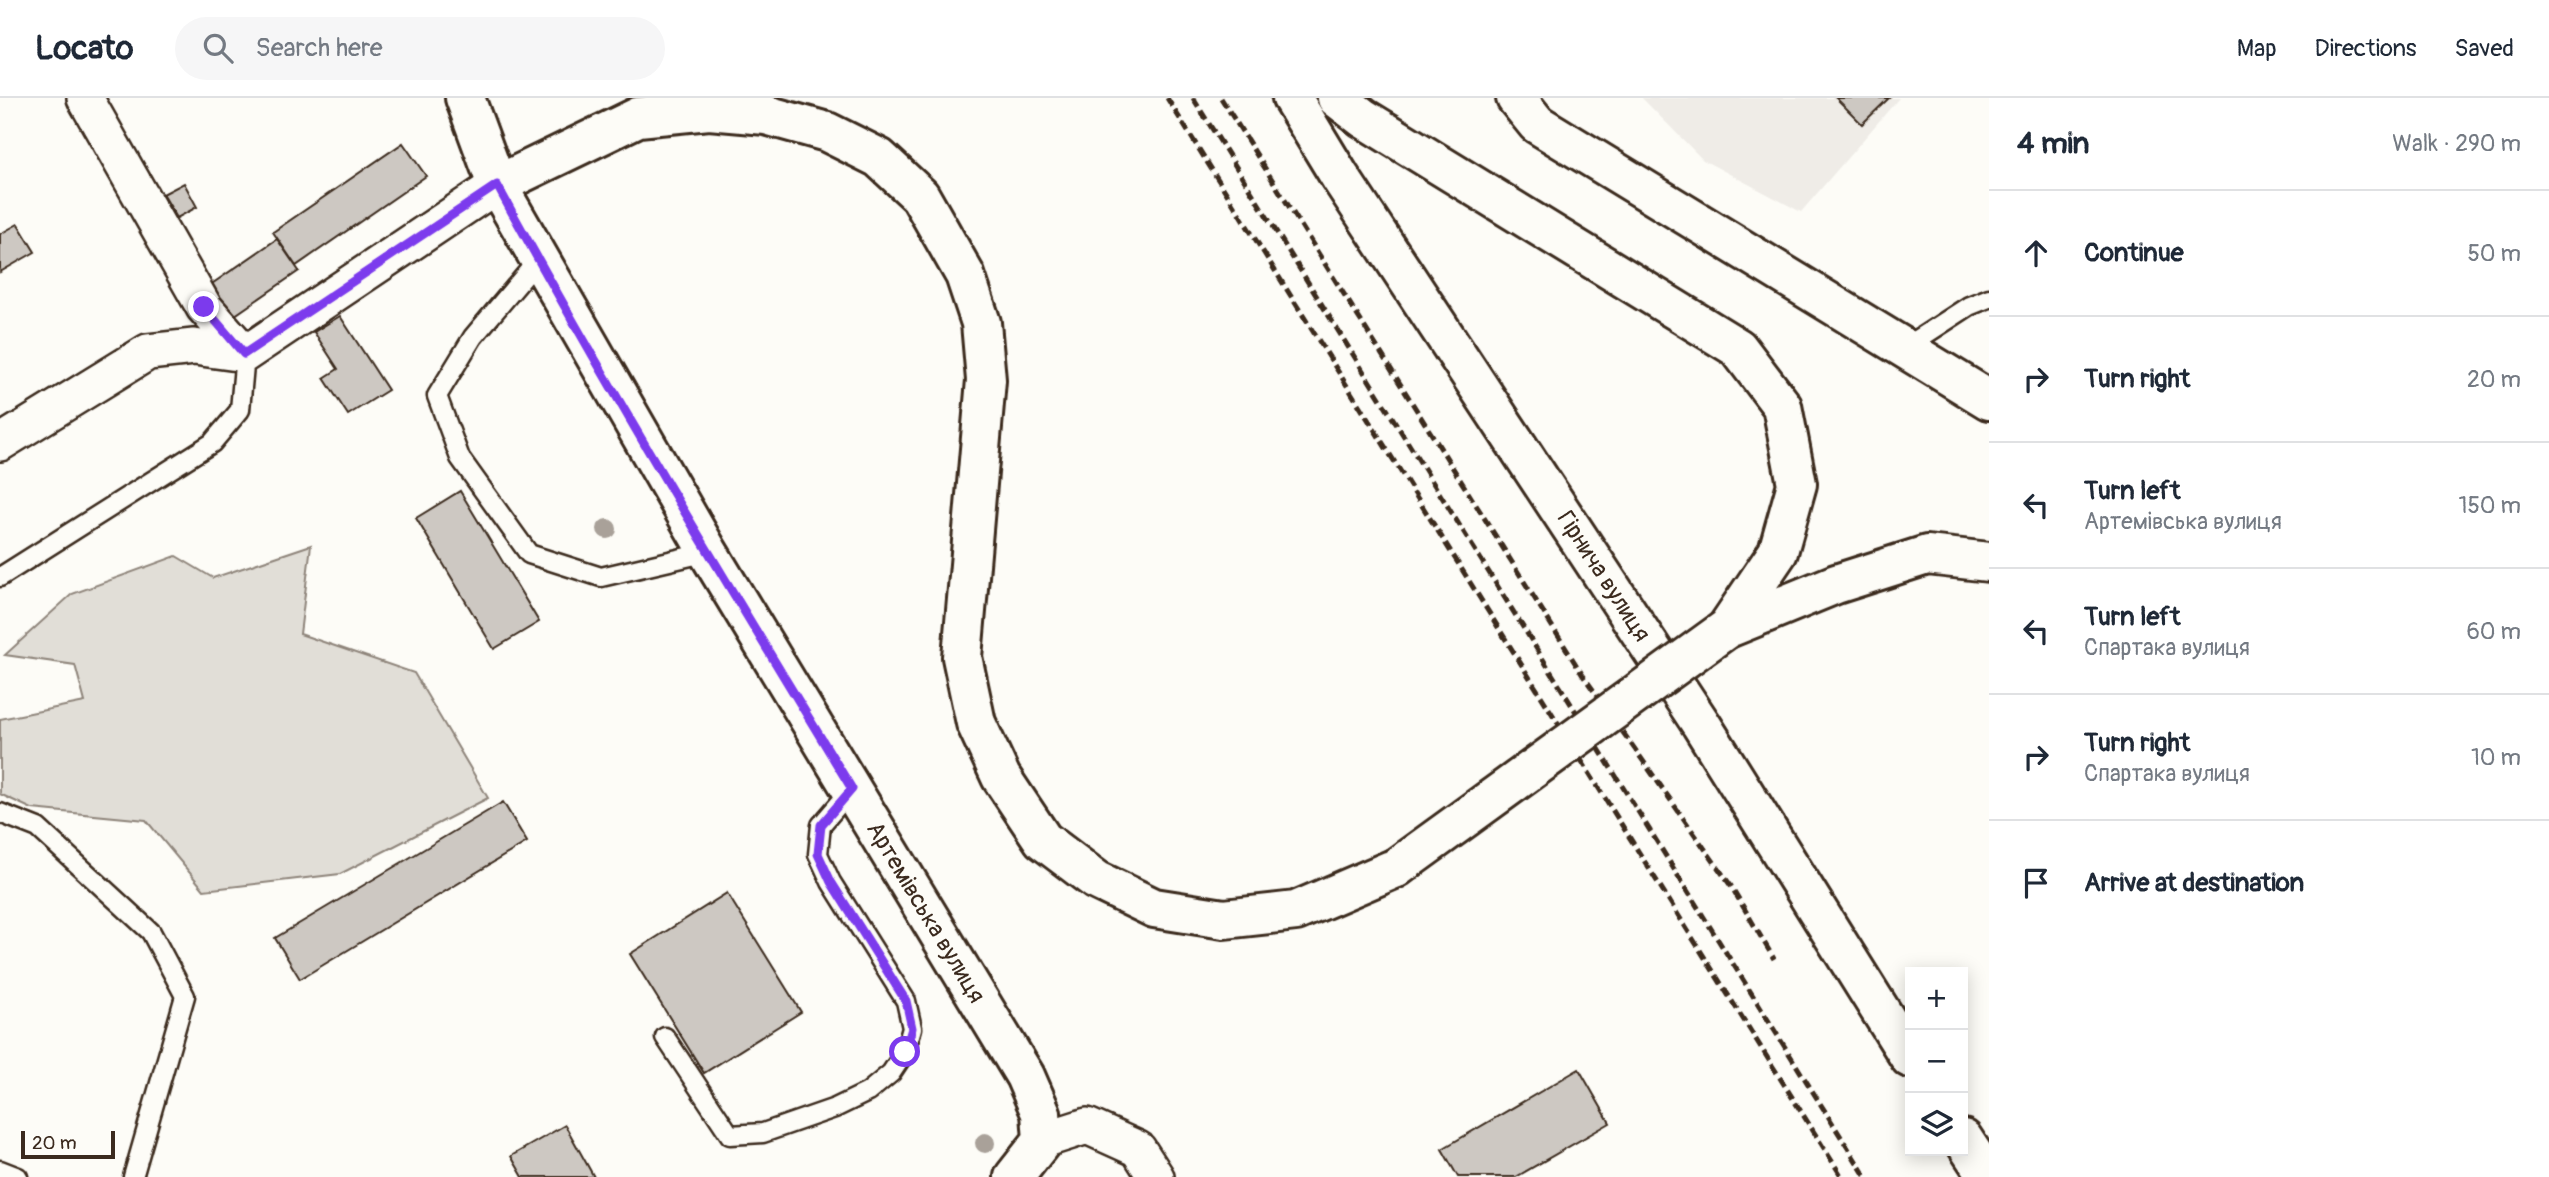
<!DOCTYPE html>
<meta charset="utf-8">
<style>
:root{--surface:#fff;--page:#f6f6f7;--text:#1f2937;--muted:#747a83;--line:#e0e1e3}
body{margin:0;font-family:Pangolin,sans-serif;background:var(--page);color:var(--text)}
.controls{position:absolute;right:21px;bottom:21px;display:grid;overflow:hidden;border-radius:0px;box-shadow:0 4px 18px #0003}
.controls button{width:63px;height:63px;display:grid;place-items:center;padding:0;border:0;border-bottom:2px solid var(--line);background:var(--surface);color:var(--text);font:35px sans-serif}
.scale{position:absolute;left:21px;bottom:18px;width:94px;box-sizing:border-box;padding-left:7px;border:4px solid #3b2a1e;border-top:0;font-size:19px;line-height:24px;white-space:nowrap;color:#3b2a1e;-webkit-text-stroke:5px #fdfcf7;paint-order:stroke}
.stop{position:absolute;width:21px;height:21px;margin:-16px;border:5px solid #7c3aed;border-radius:50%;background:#fff}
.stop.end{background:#7c3aed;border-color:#fff;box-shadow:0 2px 7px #0008}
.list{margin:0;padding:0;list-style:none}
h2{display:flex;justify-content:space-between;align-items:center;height:91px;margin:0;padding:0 28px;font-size:30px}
h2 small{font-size:23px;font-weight:400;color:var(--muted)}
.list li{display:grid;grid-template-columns:46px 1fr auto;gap:21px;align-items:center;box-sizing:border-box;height:126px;padding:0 28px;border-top:2px solid var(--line)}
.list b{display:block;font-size:26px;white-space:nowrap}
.list p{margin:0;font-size:23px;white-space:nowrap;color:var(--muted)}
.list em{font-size:23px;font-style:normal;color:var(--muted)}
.icon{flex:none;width:38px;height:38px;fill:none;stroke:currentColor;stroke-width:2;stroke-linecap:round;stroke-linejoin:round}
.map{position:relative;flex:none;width:1989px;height:1079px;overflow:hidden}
header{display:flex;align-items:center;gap:42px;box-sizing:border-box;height:98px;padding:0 35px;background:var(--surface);border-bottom:2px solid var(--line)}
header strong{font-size:33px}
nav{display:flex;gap:38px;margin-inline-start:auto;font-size:24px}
.search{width:490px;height:63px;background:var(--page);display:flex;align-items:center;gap:18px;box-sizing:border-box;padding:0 24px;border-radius:38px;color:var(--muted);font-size:26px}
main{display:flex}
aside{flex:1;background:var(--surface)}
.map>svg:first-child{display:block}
.built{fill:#efece7}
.green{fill:#e1ded7;stroke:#8e847a;stroke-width:2}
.building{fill:#cdc8c2;stroke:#3b2a1e;stroke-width:2}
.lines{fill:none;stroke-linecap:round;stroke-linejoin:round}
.lane-casing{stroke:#3b2a1e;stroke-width:23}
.street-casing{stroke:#3b2a1e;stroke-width:40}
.secondary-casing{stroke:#3b2a1e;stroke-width:44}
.primary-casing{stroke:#3b2a1e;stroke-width:44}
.lane{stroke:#fdfcf7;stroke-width:18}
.street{stroke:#fdfcf7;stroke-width:35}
.secondary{stroke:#fdfcf7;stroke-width:38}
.primary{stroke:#fdfcf7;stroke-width:38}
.rail{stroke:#3b2a1e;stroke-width:5;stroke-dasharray:10 5;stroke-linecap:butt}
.primary-bridge-casing{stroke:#3b2a1e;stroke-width:44;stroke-linecap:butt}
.primary-bridge{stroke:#fdfcf7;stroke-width:38}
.tree{fill:#a9a199}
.route{stroke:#7c3aed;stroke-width:9}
.labels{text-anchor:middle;stroke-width:5;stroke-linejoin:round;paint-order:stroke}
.street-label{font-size:24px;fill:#3b2a1e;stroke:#fdfcf7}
</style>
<header>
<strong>Locato</strong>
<div class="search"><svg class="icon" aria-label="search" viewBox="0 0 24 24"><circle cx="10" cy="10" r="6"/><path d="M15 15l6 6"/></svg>Search here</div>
<nav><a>Map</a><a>Directions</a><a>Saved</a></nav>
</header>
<main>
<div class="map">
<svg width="1989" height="1079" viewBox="0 0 1989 1079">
<rect width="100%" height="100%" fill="#fdfcf7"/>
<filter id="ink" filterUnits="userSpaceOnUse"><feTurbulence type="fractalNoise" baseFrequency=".0143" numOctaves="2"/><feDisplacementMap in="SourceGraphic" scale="14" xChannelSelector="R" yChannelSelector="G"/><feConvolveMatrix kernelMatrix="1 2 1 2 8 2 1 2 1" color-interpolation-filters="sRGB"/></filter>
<g filter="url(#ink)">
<path class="built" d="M1642,0H1899L1801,114L1703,62Z"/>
<path class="green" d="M311,447L300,536L414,575L488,700L340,776L204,792L146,722L32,711L0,696V621L85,604L75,567L5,557L72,496L176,458L213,480Z"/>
<path class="building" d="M1836,0H1889L1862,26Z
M403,45L426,78L296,168L273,134Z
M184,85L197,109L177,120L163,96Z
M18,126L35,154L0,174V136Z
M277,141L299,173L225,224L203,192Z
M340,218L388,292L348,317L324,280L338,271L314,234Z
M460,393L539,524L494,551L416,420Z
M503,704L527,744L300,881L275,840Z
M727,795L801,914L704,975L630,856Z
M1579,971L1610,1025L1516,1079H1458L1442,1051Z
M565,1027L594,1079H523L511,1058Z"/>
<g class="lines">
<g class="lane-casing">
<path id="lane" d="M538,162L473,239L437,298L460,360L529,456L601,479L708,454
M1906,249L1969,208L1989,200
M0,479L212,345L240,312L245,256
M0,715L38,730L151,834L185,898L133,1079
M665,939L730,1037L763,1035L835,1010L868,994L891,975L905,954L912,930L906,903L831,784L818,756L821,727L852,691
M0,1072L18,1079"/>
</g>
<g class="street-casing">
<path id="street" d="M85,0L204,209L245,256
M0,345L148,254L194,249L245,256L497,87
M1043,1042L1087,1028L1138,1051L1156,1079"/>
</g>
<g class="secondary-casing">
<path id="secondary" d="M465,0L497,87
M1292,0L1340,79L1701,626L1910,960
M1963,1041L1988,1079"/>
</g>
<g class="primary-casing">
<path id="primary" d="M1337,0L1363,20L1738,250L1782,308L1797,386L1778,454L1726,531
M1516,0L1537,26L1989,302
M1726,531L1836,486L1927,457L1989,464
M1014,1079L1043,1042L1041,1015L1025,978L708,454L497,87L638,19L709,12L766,17L827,34L879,60L920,98L965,177L981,225L986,282L962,559L976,625L1001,679L1043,742L1096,782L1154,810L1224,821L1296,813L1396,770"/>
</g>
<use href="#lane" class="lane"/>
<use href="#street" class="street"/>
<use href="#secondary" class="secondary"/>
<use href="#primary" class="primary"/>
<path class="rail" d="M1167,0L1842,1079
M1193,0L1866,1079
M1221,0L1582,576L1731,788L1774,861"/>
<g class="primary-bridge-casing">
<path id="primary-bridge" d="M1396,770L1726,531"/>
</g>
<use href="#primary-bridge" class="primary-bridge"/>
</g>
<g class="tree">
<circle cx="607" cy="431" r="10"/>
<circle cx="985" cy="1045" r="10"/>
</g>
</g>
<g class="lines" filter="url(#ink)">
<path class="route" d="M204,209L244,256L497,87C609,292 731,492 852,691L821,727L818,756L831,784L906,903L912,930L905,954"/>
</g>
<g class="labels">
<g class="street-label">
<text transform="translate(1604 478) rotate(57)" y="8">Гірнича вулиця</text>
<text transform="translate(926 814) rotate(59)" y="8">Артемівська вулиця</text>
</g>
</g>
</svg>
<div class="controls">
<button>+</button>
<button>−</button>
<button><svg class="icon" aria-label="layers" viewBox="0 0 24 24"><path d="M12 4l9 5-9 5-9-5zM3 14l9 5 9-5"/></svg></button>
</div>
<div class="scale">20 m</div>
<div class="stop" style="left:905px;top:954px"></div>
<div class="stop end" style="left:204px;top:209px"></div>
</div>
<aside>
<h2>4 min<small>Walk · 290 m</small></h2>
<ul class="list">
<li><svg class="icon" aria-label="ahead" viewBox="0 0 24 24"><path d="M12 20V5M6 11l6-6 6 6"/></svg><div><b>Continue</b></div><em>50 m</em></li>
<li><svg class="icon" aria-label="right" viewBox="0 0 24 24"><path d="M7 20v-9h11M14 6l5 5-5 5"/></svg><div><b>Turn right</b></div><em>20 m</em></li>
<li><svg class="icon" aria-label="left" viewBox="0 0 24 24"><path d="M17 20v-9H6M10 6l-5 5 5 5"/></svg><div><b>Turn left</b><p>Артемівська вулиця</p></div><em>150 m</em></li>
<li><svg class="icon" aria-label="left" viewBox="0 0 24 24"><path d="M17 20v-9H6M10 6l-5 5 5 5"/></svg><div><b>Turn left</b><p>Спартака вулиця</p></div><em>60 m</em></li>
<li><svg class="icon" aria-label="right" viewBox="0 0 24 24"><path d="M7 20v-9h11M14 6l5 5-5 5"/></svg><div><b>Turn right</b><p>Спартака вулиця</p></div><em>10 m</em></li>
<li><svg class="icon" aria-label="arrive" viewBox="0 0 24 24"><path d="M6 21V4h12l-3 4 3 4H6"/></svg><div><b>Arrive at destination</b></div></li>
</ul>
</aside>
</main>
